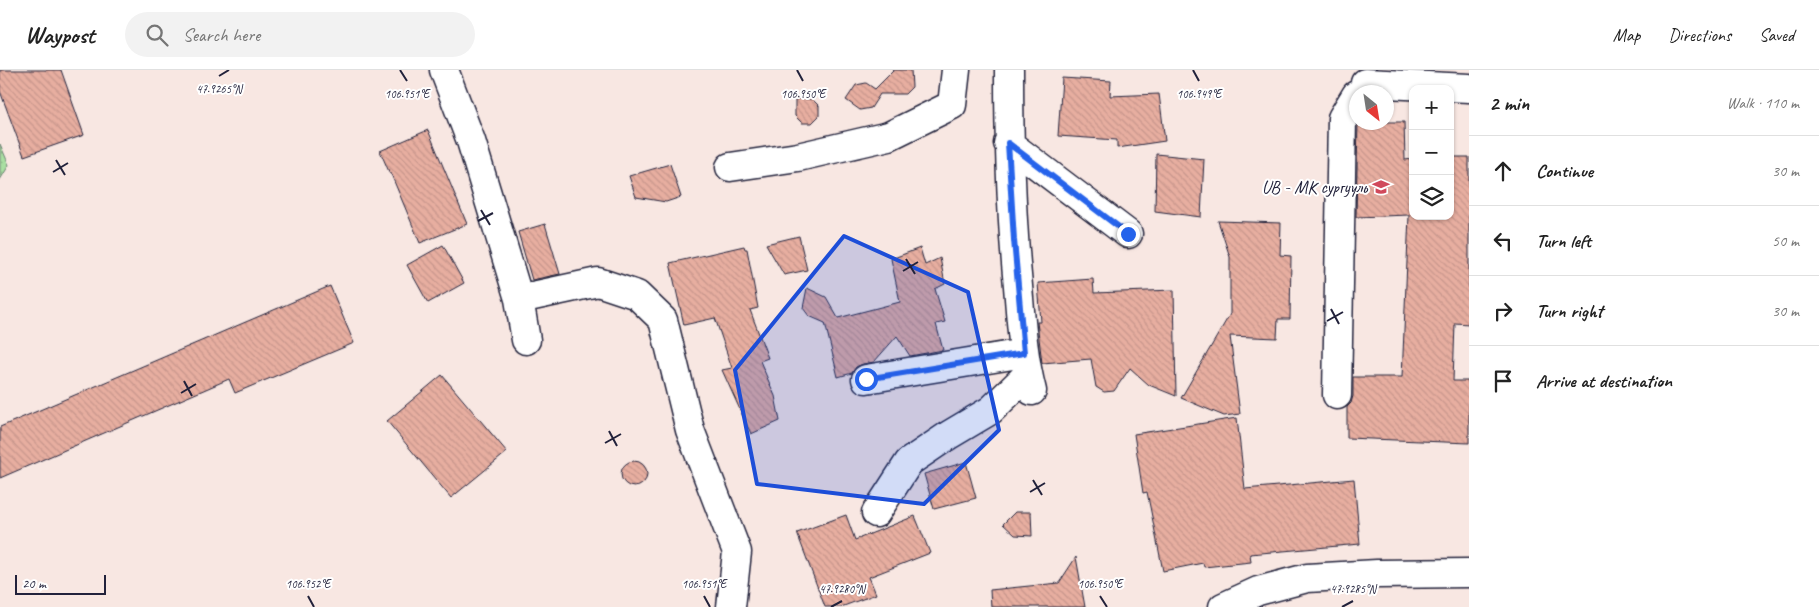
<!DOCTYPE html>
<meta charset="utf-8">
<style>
:root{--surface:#fff;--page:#f2f2f2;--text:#222;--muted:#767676;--line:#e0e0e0}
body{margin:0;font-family:Caveat,sans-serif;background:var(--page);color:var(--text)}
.controls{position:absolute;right:15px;top:15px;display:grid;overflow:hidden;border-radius:10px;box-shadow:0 1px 4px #0004}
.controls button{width:45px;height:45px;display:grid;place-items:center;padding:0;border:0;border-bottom:1px solid var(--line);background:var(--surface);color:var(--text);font:25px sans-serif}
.compass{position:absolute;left:1349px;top:15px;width:45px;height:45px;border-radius:50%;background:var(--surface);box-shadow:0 1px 4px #0004;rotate:150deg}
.scale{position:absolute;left:15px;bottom:12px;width:91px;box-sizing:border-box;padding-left:5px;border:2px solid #22223b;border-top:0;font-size:14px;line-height:18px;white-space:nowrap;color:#22223b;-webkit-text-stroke:4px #fff;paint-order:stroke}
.stop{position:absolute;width:15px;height:15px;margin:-11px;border:4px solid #2563eb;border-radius:50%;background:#fff}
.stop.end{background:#2563eb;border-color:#fff;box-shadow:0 1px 5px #0008}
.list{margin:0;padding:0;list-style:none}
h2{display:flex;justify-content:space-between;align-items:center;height:65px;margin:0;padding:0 20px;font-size:21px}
h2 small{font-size:16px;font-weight:400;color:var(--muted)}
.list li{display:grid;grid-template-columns:32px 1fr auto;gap:15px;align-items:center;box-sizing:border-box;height:70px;padding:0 20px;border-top:1px solid var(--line)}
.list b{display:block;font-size:19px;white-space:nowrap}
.list em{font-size:16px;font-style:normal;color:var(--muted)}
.icon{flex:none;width:28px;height:28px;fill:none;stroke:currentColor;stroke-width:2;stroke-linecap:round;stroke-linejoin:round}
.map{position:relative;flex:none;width:1469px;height:537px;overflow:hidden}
header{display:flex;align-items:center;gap:30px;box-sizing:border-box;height:70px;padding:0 25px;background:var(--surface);border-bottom:1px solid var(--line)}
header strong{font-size:24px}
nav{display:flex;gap:28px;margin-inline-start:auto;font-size:18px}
.search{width:350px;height:45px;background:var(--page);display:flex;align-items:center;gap:12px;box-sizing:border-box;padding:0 18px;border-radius:28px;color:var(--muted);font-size:19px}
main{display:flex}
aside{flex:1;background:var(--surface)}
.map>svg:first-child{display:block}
.park{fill:url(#park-dots);stroke:#66806e}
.building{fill:url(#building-back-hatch);stroke:#22223b}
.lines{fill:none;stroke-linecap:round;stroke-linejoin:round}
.minor-casing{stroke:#22223b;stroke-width:31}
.minor{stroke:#fff;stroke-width:28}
.route{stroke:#2563eb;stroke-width:6}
.marked{fill:#1d4ed8;fill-opacity:0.2;stroke:#1d4ed8;stroke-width:4;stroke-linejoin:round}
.ticks{fill:none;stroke:#22223b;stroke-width:2}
.labels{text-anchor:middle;stroke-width:4;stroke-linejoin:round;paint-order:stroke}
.poi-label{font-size:18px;fill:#22223b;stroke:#fff;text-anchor:end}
.ticks-label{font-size:12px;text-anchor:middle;fill:#22223b;stroke:#fff;stroke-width:4;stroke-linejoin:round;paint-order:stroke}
</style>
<header>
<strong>Waypost</strong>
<div class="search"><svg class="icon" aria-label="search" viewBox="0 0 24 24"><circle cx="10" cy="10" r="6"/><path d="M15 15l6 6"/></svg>Search here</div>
<nav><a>Map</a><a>Directions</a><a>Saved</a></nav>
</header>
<main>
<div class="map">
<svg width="1469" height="537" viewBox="0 0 1469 537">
<defs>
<pattern id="park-dots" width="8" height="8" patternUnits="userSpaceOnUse" patternTransform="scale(1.25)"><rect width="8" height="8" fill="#a9dfa2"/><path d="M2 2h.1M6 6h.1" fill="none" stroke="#91bf8c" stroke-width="1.8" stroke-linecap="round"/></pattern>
<pattern id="building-back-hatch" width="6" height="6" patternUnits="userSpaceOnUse" patternTransform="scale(1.25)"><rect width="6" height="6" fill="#e7aea0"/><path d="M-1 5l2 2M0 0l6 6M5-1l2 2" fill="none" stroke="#c6958b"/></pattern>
</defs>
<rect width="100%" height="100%" fill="#f8e7e2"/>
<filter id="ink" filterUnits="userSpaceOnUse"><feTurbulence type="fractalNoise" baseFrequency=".02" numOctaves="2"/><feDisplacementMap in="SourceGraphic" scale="10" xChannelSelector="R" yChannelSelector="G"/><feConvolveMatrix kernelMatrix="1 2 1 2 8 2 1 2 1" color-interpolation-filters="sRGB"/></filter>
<g filter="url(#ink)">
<path class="park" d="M0,74L9,95L0,110Z"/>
<path class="building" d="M0,0H61L84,65L24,86L0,21Z
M894,0H911L912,17L905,24H880L871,38L860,40L846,30L856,15L866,13L875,19Z
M1062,8L1111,11L1110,26L1159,24L1165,71L1117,78V70L1058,66Z
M795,29H812L819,36V46L812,53H802L795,46Z
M1358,52H1404L1405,90L1413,89V146H1450V87H1469V254L1455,253L1453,311H1469V373L1347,368V337L1351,333L1353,326V307H1402L1409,145L1356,147Z
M428,60L467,154L420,173L391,104H390L380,81Z
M1156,84L1204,89L1201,147L1155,141Z
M670,94L681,127L666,132L636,127L629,106Z
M1218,151L1281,153L1280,185L1291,186L1290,249H1278L1277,268L1230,266L1240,344L1224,346L1181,328L1230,244V187Z
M545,154L560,204L532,210L518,162Z
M799,166L807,200L784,205L766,174Z
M443,175L464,213L428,233L407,195Z
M744,176L745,179H747L758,238L750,240L768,288L760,291L775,326L780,351L751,364L722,300L732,298L715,248L684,255L670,193Z
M920,178L925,195L940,188L945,214L935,219L945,252L936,254L943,280L910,286L897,266L874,292L863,294L856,297L852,303L838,307L825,253L809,246L803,238L807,218L826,227L838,248L900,232L891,189Z
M1093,209L1094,223L1174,220L1176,326L1149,315L1130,298L1114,321L1104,322L1096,317L1091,289L1042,293L1037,252H1041L1038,213Z
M330,216L354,273L235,323L229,309L0,408V357Z
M442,305L507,382L451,428L387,351Z
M1237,348L1245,419L1354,409L1360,474L1250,484L1251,492L1204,497L1203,493L1163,501L1147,422L1143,423L1134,364Z
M621 404a13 13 0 1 1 26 0a13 13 0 1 1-26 0Z
M966,392L976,428L934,439L924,404Z
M1015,442H1031L1032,466L1015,465L1003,454Z
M846,445L855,470L915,446L930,483L869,507L876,524L841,537H825L797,463Z
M1076,487L1085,537H991L990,520L1059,513Z"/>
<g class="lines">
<g class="minor-casing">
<path id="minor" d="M444,0L471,71L519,229L526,270
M1009,0C1009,72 1011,144 1018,216C1021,252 1023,287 1032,321
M1365,13L1469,18
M1008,73L1128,164
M730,97L798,87L889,66L952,35L956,0
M519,229L598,212L637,225L663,250L690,360L737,482L731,537
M866,309L1024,283
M1337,325L1342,48L1356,25
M876,443L909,392L949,365L991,340L1028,304
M1223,537L1258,521L1307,508L1377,504L1469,503"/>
</g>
<use href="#minor" class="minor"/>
</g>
</g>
<g class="lines" filter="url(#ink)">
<path class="route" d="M866,309L1024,283L1014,170L1008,73L1128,164"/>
</g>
<path class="marked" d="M844,166L968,222L999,360L924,434L757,414L735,300Z"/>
<path class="ticks" d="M400,0L407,11M797,0L803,11M1193,0L1199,11M219,6L229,0M56,90L65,105M53,102L68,93M481,140L490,155M478,151L493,143M906,189L915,204M903,201L918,192M1331,239L1339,254M1327,251L1343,242M184,311L192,326M181,323L196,314M609,361L617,376M605,373L621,364M1033,410L1042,425M1030,422L1045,413M308,526L314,537M704,526L710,537M1100,526L1107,537M831,537L842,531M1342,537L1353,531"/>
<defs>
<g id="school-bare" transform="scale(1.35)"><path d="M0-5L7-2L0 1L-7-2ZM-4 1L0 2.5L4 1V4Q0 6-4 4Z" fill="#d1495b" stroke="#fff" stroke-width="2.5" paint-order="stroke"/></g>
</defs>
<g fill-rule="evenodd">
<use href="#school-bare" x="1381" y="117"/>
</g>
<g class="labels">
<g class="poi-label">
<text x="1367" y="123">UB - MK сургууль</text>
</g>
</g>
<g class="ticks-label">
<text x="219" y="23">47.9265°N</text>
<text x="407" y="28">106.951°E</text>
<text x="803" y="28">106.950°E</text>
<text x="1199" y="28">106.949°E</text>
<text x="308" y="518">106.952°E</text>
<text x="704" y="518">106.951°E</text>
<text x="1100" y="518">106.950°E</text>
<text x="842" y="523">47.9280°N</text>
<text x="1353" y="523">47.9285°N</text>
</g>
</svg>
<div class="controls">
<button>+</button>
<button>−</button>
<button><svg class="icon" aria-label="layers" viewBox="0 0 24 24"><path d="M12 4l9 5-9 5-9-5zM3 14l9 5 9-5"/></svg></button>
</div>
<svg class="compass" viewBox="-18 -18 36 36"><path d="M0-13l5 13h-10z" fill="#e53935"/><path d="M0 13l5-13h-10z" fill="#767676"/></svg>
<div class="scale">20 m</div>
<div class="stop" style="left:866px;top:309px"></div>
<div class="stop end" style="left:1128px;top:164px"></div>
</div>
<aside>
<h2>2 min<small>Walk · 110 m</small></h2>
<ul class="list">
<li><svg class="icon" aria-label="ahead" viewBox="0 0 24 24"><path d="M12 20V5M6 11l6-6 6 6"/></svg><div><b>Continue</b></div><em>30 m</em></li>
<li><svg class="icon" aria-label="left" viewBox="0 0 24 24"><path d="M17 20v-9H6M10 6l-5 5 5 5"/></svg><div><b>Turn left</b></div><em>50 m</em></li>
<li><svg class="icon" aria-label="right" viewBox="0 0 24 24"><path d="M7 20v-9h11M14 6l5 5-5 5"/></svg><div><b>Turn right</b></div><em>30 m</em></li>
<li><svg class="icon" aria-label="arrive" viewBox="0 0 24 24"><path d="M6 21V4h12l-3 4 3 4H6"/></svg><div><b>Arrive at destination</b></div></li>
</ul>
</aside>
</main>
